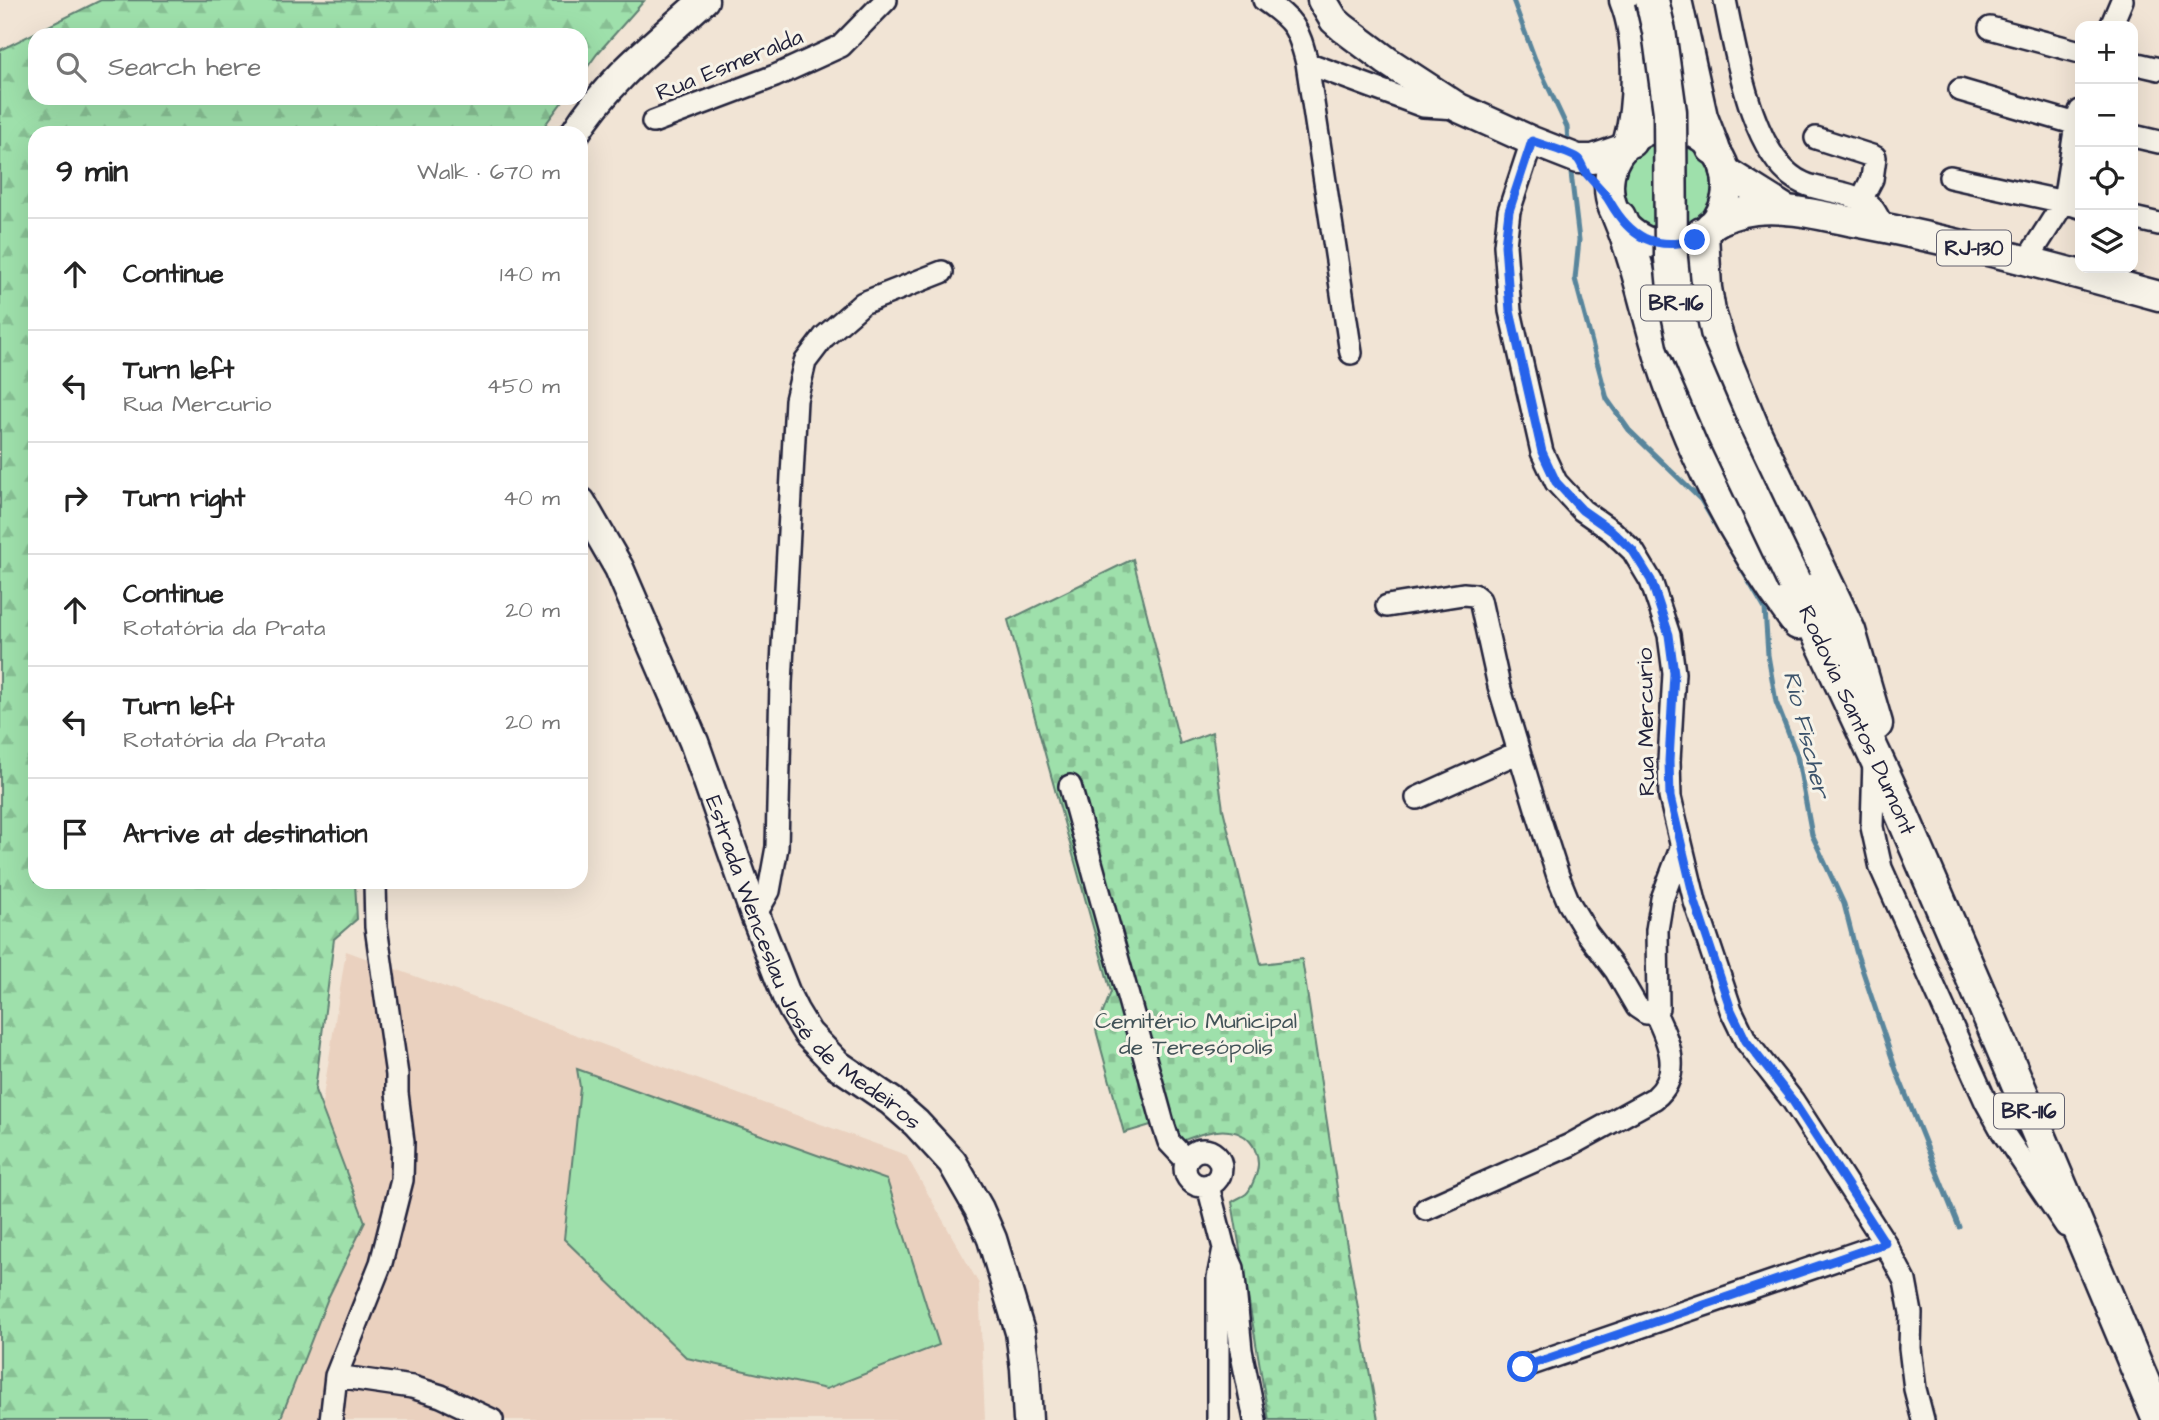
<!DOCTYPE html>
<meta charset="utf-8">
<style>
:root{--surface:#fff;--page:#f6f6f6;--text:#222;--muted:#767676;--line:#e0e0e0}
body{margin:0;font-family:"Architects Daughter",sans-serif;background:var(--page);color:var(--text)}
.controls{position:absolute;right:21px;top:21px;display:grid;overflow:hidden;border-radius:14px;box-shadow:0 7px 28px #0002}
.controls button{width:63px;height:63px;display:grid;place-items:center;padding:0;border:0;border-bottom:2px solid var(--line);background:var(--surface);color:var(--text);font:35px sans-serif}
.stop{position:absolute;width:21px;height:21px;margin:-16px;border:5px solid #2563eb;border-radius:50%;background:#fff}
.stop.end{background:#2563eb;border-color:#fff;box-shadow:0 2px 7px #0008}
.list{margin:0;padding:0;list-style:none}
h2{display:flex;justify-content:space-between;align-items:center;height:91px;margin:0;padding:0 28px;font-size:30px}
h2 small{font-size:23px;font-weight:400;color:var(--muted)}
.list li{display:grid;grid-template-columns:46px 1fr auto;gap:21px;align-items:center;box-sizing:border-box;height:112px;padding:0 28px;border-top:2px solid var(--line)}
.list b{display:block;font-size:26px;white-space:nowrap}
.list p{margin:0;font-size:23px;white-space:nowrap;color:var(--muted)}
.list em{font-size:23px;font-style:normal;color:var(--muted)}
.icon{flex:none;width:38px;height:38px;fill:none;stroke:currentColor;stroke-width:2;stroke-linecap:round;stroke-linejoin:round}
.map{position:relative;flex:none;width:2159px;height:1420px;overflow:hidden}
.search{position:absolute;background:var(--surface);box-shadow:0 7px 28px #0002;left:28px;top:28px;width:560px;height:77px;display:flex;align-items:center;gap:18px;box-sizing:border-box;padding:0 24px;border-radius:21px;color:var(--muted);font-size:26px}
.panel{position:absolute;background:var(--surface);box-shadow:0 7px 28px #0002;left:28px;top:126px;width:560px;height:763px;border-radius:21px}
.map>svg:first-child{display:block}
.built{fill:#ead1bf}
.grass{fill:#9ee0ab;stroke:#608173;stroke-width:2}
.forest{fill:url(#forest-firs);stroke:#608173;stroke-width:2}
.cemetery{fill:url(#cemetery-stones);stroke:#608173;stroke-width:2}
.lines{fill:none;stroke-linecap:round;stroke-linejoin:round}
.stream{stroke:#59859c;stroke-width:5}
.minor-casing{stroke:#22223b;stroke-width:26}
.major-casing{stroke:#22223b;stroke-width:33}
.highway-casing{stroke:#22223b;stroke-width:37}
.minor{stroke:#f7f3e8;stroke-width:21}
.major{stroke:#f7f3e8;stroke-width:28}
.highway{stroke:#f7f3e8;stroke-width:32}
.highway-bridge-casing{stroke:#22223b;stroke-width:37;stroke-linecap:butt}
.highway-bridge{stroke:#f7f3e8;stroke-width:32}
.route{stroke:#2563eb;stroke-width:9}
.labels{text-anchor:middle;stroke-width:6;stroke-linejoin:round;paint-order:stroke}
.shield{fill:#f7f3e8;stroke:#62616f;stroke-width:2}
.shield-label{font-size:21px;font-weight:bold;fill:#22223b}
.street-label{font-size:23px;fill:#22223b;stroke:#f7f3e8}
.park-label{font-size:23px;fill:#415257;stroke:#f7f3e8}
.water-label{font-size:24px;font-style:italic;fill:#3d546c;stroke:#f7f3e8}
</style>
<div class="map">
<svg width="2159" height="1420" viewBox="0 0 2159 1420">
<defs>
<pattern id="forest-firs" width="22" height="20" patternUnits="userSpaceOnUse" patternTransform="scale(1.75)"><rect width="22" height="20" fill="#9ee0ab"/><path d="M5 1l3.5 6h-7zM16 11l3.5 6h-7z" fill="#88c094"/></pattern>
<pattern id="cemetery-stones" width="16" height="16" patternUnits="userSpaceOnUse" patternTransform="scale(1.75)"><rect width="16" height="16" fill="#9ee0ab"/><path d="M2 7V4a2 2 0 0 1 4 0v3zM10 15v-3a2 2 0 0 1 4 0v3z" fill="#88c094"/></pattern>
</defs>
<rect width="100%" height="100%" fill="#f1e4d5"/>
<filter id="ink" filterUnits="userSpaceOnUse"><feTurbulence type="fractalNoise" baseFrequency=".0143" numOctaves="2"/><feDisplacementMap in="SourceGraphic" scale="14" xChannelSelector="R" yChannelSelector="G"/><feConvolveMatrix kernelMatrix="1 2 1 2 8 2 1 2 1" color-interpolation-filters="sRGB"/></filter>
<g filter="url(#ink)">
<path class="built" d="M346,951L906,1155L979,1284L985,1420H272Z"/>
<path class="grass" d="M1658,142L1659,235C1611,224 1609,154 1658,142Z
M1680,142C1725,154 1727,221 1681,234Z
M577,1069L887,1180L939,1345L826,1389L687,1358L564,1239L580,1087Z"/>
<path class="forest" d="M101,0L644,1L597,54L581,76V35H35V98H565L539,133H35V882H355L357,919L334,939L315,1090L365,1222L328,1298L280,1420H0V50Z"/>
<path class="cemetery" d="M1133,559L1180,744L1212,732L1223,809L1261,964L1302,959L1339,1201L1378,1420H1269L1232,1202C1236,1199 1242,1197 1246,1194C1250,1191 1252,1185 1254,1180C1264,1159 1254,1134 1229,1131C1211,1128 1188,1139 1171,1145L1164,1121L1124,1133L1096,1030L1111,992L1008,620Z"/>
<g class="lines">
<path class="stream" d="M1513,0L1535,59L1567,127L1568,144
M1570,165L1579,240L1575,279L1607,399L1629,430L1701,500L1765,609L1768,655L1776,702L1797,755L1812,835L1844,904L1856,951L1896,1070L1959,1227"/>
<g class="minor-casing">
<path id="minor" d="M1264,0C1294,21 1298,27 1307,63L1351,353
M1725,0C1735,49 1752,161 1803,183C1824,193 1856,190 1873,209C1877,214 1880,222 1884,228
M2111,26L2122,0
M1990,28L2080,52
M1307,63L1423,106L1458,108
M2133,63L2159,69
M1960,90L2080,125
M653,122L775,76L841,46L886,0
M2133,136L2159,142
M1816,138L1875,157L1872,179L1861,200
M1532,141L1509,211L1505,245L1510,311L1542,452L1556,482L1582,510L1612,531L1633,551L1651,581L1669,635L1674,673L1669,761L1670,797L1695,902L1731,1010L1746,1041L1793,1101L1885,1243L1905,1281L1911,1313L1910,1348L1915,1389L1923,1420
M1950,177L2064,202L2076,124L2080,111
M2133,218L2159,224
M2027,260L2064,202L2080,207
M1387,606L1463,594L1474,595L1480,600L1499,686L1536,808L1558,876L1569,903L1587,933L1616,971L1637,1007L1646,1013H1655L1658,1008L1657,930L1662,899L1681,848
M1874,760L1872,827L1881,868L1986,1102L2002,1131L2066,1226
M1070,786L1164,1127L1169,1142L1186,1160
M1417,798L1519,752
M755,915L769,891L777,847L781,683L796,400L805,362L824,337L863,303L942,272
M1185 1168a18 18 0 1 1 36 0a18 18 0 1 1-36 0Z
M1208,1186L1224,1248L1218,1278V1420
M1426,1209L1570,1145L1655,1098C1683,1075 1669,1041 1655,1013
M1224,1248L1233,1268L1241,1350L1255,1420
M1523,1367L1885,1243
M336,1376L412,1387L441,1396L492,1420
M331,1420L336,1376L381,1263L402,1180L403,1142L397,1093V1075L376,927L375,882"/>
</g>
<g class="major-casing">
<g id="major">
<path d="M1322,0L1334,20L1343,28L1387,61L1459,108L1532,141L1578,159H1593L1622,149"/>
<circle cx="1668" cy="186" r="59"/>
<path d="M575,133C608,80 659,41 704,0"/>
<path d="M1725,171L1787,210"/>
<path d="M1710,226C1724,217 1738,212 1755,210C1789,206 1826,217 1860,223C1961,242 2060,269 2159,296"/>
<path id="s1" d="M581,502L619,568L694,742L755,915L787,997L794,1011L808,1034L838,1065L891,1101L916,1123L952,1162L979,1209L992,1239L1020,1332L1025,1368L1028,1420"/>
</g>
</g>
<g class="highway-casing">
<g id="highway">
<path d="M1626,0C1641,37 1641,103 1630,141"/>
<path d="M1675,0L1701,117L1713,148"/>
<path d="M1619,217C1639,265 1647,311 1662,359C1692,453 1739,544 1798,623"/>
<path d="M1702,234L1705,288L1709,312L1723,356L1754,431L1849,631L1876,724"/>
<path id="s2" d="M1794,582L1897,803L1992,1023L2159,1420"/>
</g>
</g>
<use href="#minor" class="minor"/>
<use href="#major" class="major"/>
<use href="#highway" class="highway"/>
<g class="highway-bridge-casing">
<path id="highway-bridge" d="M1652,0L1659,31L1670,112L1671,258L1675,299L1684,342L1722,431L1794,582"/>
</g>
<use href="#highway-bridge" class="highway-bridge"/>
</g>
</g>
<g class="lines" filter="url(#ink)">
<path class="route" d="M1523,1367L1885,1243L1793,1101L1746,1041L1731,1010L1695,902L1670,797L1669,761L1674,673L1669,635L1651,580L1633,551L1612,531L1582,510L1556,482L1542,452L1510,311L1505,245L1509,211L1532,141C1542,145 1572,153 1578,159C1581,162 1583,169 1586,173C1594,183 1604,191 1610,202C1630,237 1654,251 1695,240"/>
</g>
<g class="labels">
<g class="shield">
<rect x="1937" y="230.5" width="74" height="35" rx="5"/>
<rect x="1641" y="285.5" width="70" height="35" rx="5"/>
<rect x="1994" y="1093.5" width="70" height="35" rx="5"/>
</g>
<g class="shield-label">
<text x="1974" y="255">RJ-130</text>
<text x="1676" y="310">BR-116</text>
<text x="2029" y="1118">BR-116</text>
</g>
<g class="street-label">
<text transform="translate(729 64) rotate(-22)" y="8">Rua Esmeralda</text>
<text dy="8" stroke="none"><textPath href="#s2" startOffset="152">Rodovia Santos Dumont</textPath></text>
<text transform="translate(1645 722) rotate(-91)" y="8">Rua Mercurio</text>
<text dy="8" stroke="none"><textPath href="#s1" startOffset="523">Estrada Wenceslau José de Medeiros</textPath></text>
</g>
<g class="park-label">
<text x="1196" y="1028">Cemitério Municipal<tspan x="1196" dy="26">de Teresópolis</tspan></text>
</g>
<g class="water-label">
<text transform="translate(1807 734) rotate(76)" y="8">Rio Fischer</text>
</g>
</g>
</svg>
<div class="controls">
<button>+</button>
<button>−</button>
<button><svg class="icon" aria-label="locate" viewBox="0 0 24 24"><circle cx="12" cy="12" r="6"/><path d="M12 2v4M12 18v4M2 12h4M18 12h4"/></svg></button>
<button><svg class="icon" aria-label="layers" viewBox="0 0 24 24"><path d="M12 4l9 5-9 5-9-5zM3 14l9 5 9-5"/></svg></button>
</div>
<div class="stop" style="left:1523px;top:1367px"></div>
<div class="stop end" style="left:1695px;top:240px"></div>
<div class="search"><svg class="icon" aria-label="search" viewBox="0 0 24 24"><circle cx="10" cy="10" r="6"/><path d="M15 15l6 6"/></svg>Search here</div>
<section class="panel">
<h2>9 min<small>Walk · 670 m</small></h2>
<ul class="list">
<li><svg class="icon" aria-label="ahead" viewBox="0 0 24 24"><path d="M12 20V5M6 11l6-6 6 6"/></svg><div><b>Continue</b></div><em>140 m</em></li>
<li><svg class="icon" aria-label="left" viewBox="0 0 24 24"><path d="M17 20v-9H6M10 6l-5 5 5 5"/></svg><div><b>Turn left</b><p>Rua Mercurio</p></div><em>450 m</em></li>
<li><svg class="icon" aria-label="right" viewBox="0 0 24 24"><path d="M7 20v-9h11M14 6l5 5-5 5"/></svg><div><b>Turn right</b></div><em>40 m</em></li>
<li><svg class="icon" aria-label="ahead" viewBox="0 0 24 24"><path d="M12 20V5M6 11l6-6 6 6"/></svg><div><b>Continue</b><p>Rotatória da Prata</p></div><em>20 m</em></li>
<li><svg class="icon" aria-label="left" viewBox="0 0 24 24"><path d="M17 20v-9H6M10 6l-5 5 5 5"/></svg><div><b>Turn left</b><p>Rotatória da Prata</p></div><em>20 m</em></li>
<li><svg class="icon" aria-label="arrive" viewBox="0 0 24 24"><path d="M6 21V4h12l-3 4 3 4H6"/></svg><div><b>Arrive at destination</b></div></li>
</ul>
</section>
</div>
